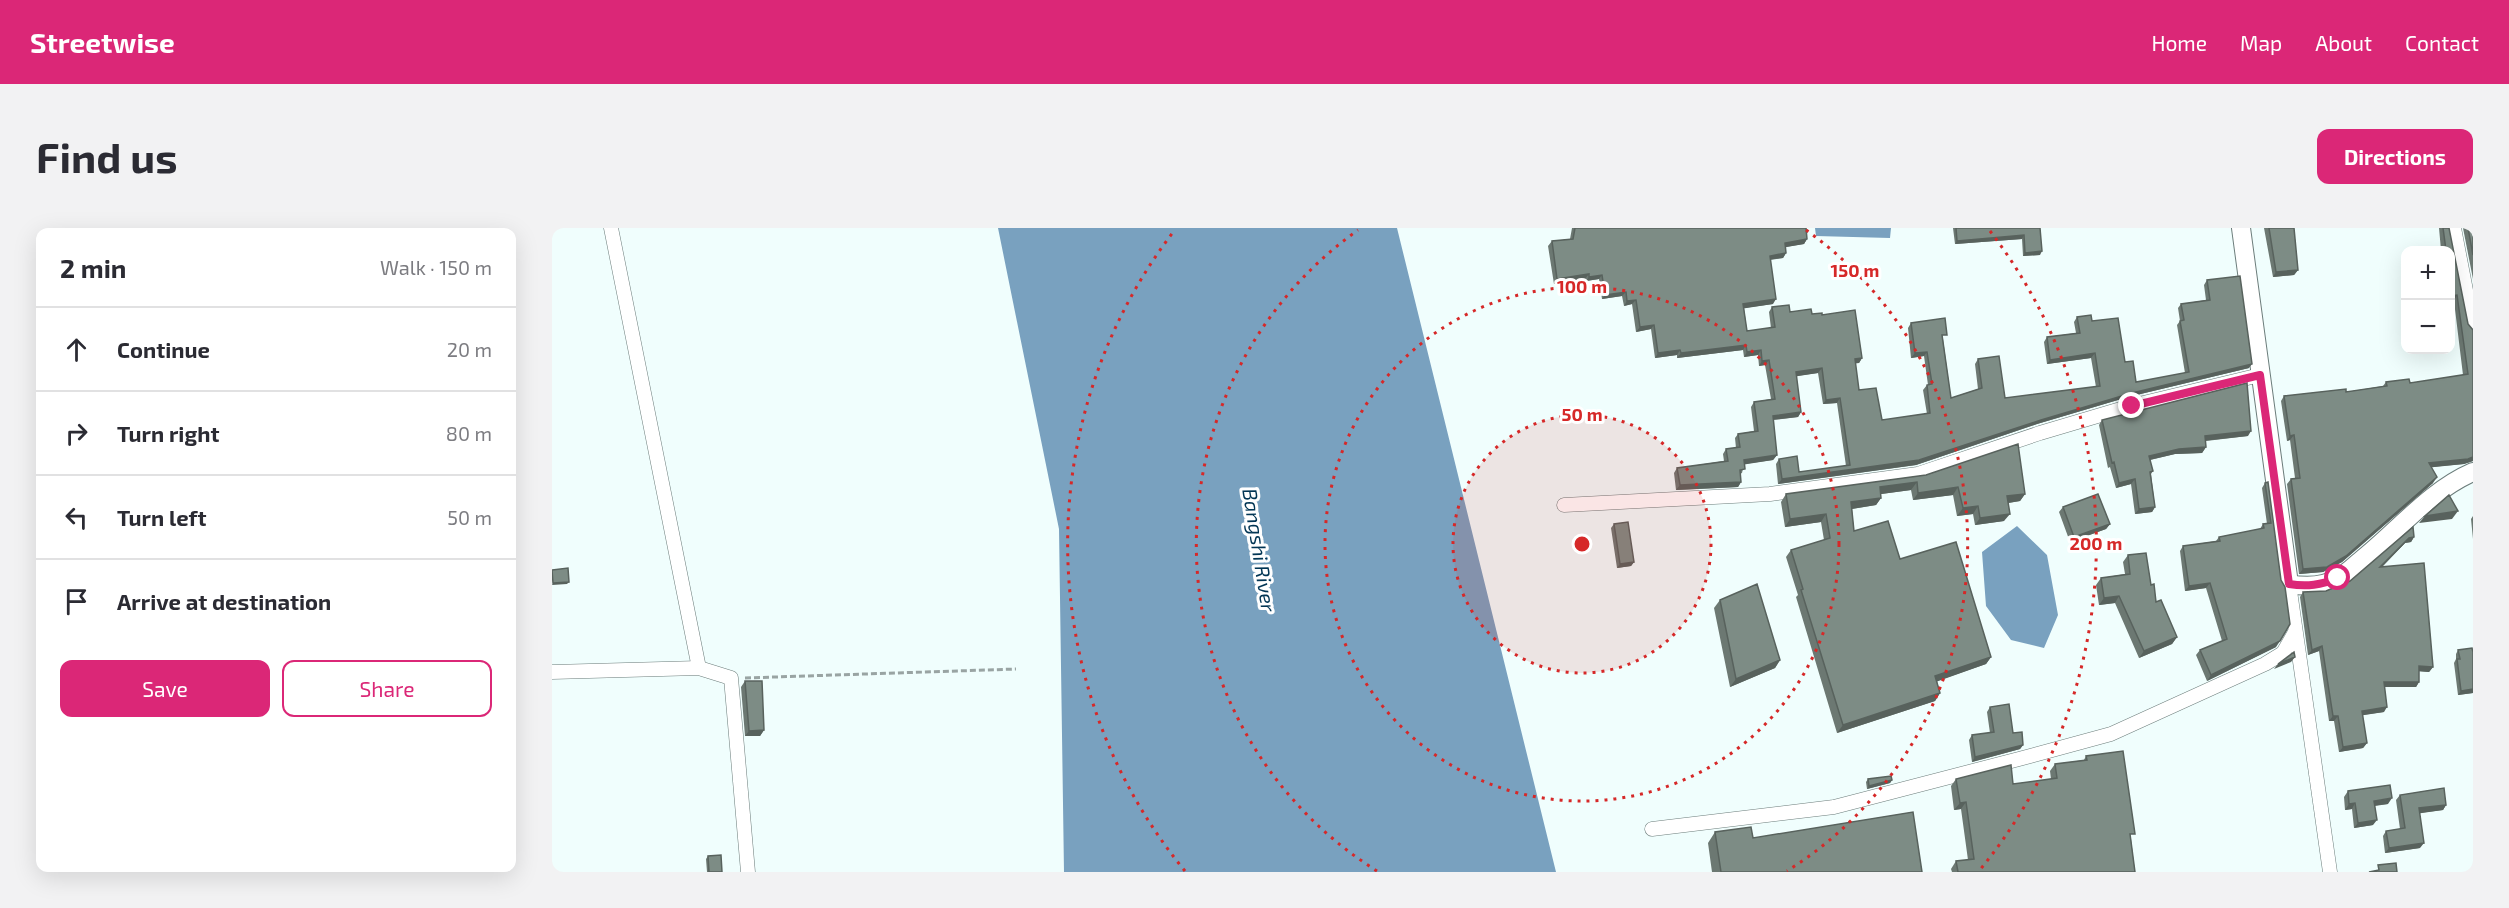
<!DOCTYPE html>
<meta charset="utf-8">
<style>
:root{--surface:#fff;--page:#f2f2f3;--text:#2b2b33;--muted:#7c7c81;--line:#e1e1e2;--accent:#db2777}
body{margin:0;font-family:"Exo 2",sans-serif;background:var(--page);color:var(--text)}
.controls{position:absolute;right:18px;top:18px;display:grid;overflow:hidden;border-radius:12px;box-shadow:0 6px 24px #0002}
.controls button{width:54px;height:54px;display:grid;place-items:center;padding:0;border:0;border-bottom:2px solid var(--line);background:var(--surface);color:var(--text);font:30px sans-serif}
.stop{position:absolute;width:18px;height:18px;margin:-14px;border:4px solid #db2777;border-radius:50%;background:#fff}
.stop.end{background:#db2777;border-color:#fff;box-shadow:0 2px 6px #0008}
.list{margin:0;padding:0;list-style:none}
h2{display:flex;justify-content:space-between;align-items:center;height:78px;margin:0;padding:0 24px;font-size:26px}
h2 small{font-size:20px;font-weight:400;color:var(--muted)}
.list li{display:grid;grid-template-columns:39px 1fr auto;gap:18px;align-items:center;box-sizing:border-box;height:84px;padding:0 24px;border-top:2px solid var(--line)}
.list b{display:block;font-size:22px;white-space:nowrap}
.list em{font-size:20px;font-style:normal;color:var(--muted)}
.actions{display:flex;gap:12px;padding:18px 24px}
.actions a{flex:1;padding:14px 0;border:2px solid var(--accent);border-radius:12px;text-align:center;font-size:21px;color:var(--accent)}
.actions .main{background:var(--accent);color:#fff}
.icon{flex:none;width:33px;height:33px;fill:none;stroke:currentColor;stroke-width:2;stroke-linecap:round;stroke-linejoin:round}
.map{position:relative;flex:none;width:1921px;height:644px;overflow:hidden;border-radius:12px}
header{display:flex;align-items:center;gap:36px;box-sizing:border-box;height:84px;padding:0 30px;background:var(--accent);color:#fff}
header strong{font-size:28px}
nav{display:flex;gap:33px;margin-inline-start:auto;font-size:21px}
.intro{display:flex;align-items:center;justify-content:space-between;box-sizing:border-box;height:144px;padding:0 36px}
h1{margin:0;font-size:42px}
.button{padding:15px 27px;border-radius:12px;background:var(--accent);color:#fff;font-size:21px;font-weight:700}
main{display:flex;gap:36px;padding:0 36px}
aside{flex:1;background:var(--surface);border-radius:12px;box-shadow:0 6px 24px #0002}
.map>svg:first-child{display:block}
.water{fill:#79a1bf}
.lines{fill:none;stroke-linecap:round;stroke-linejoin:round}
.minor-casing{stroke:#6c7d7b;stroke-width:15}
.tertiary-casing{stroke:#6c7d7b;stroke-width:20}
.path{stroke:#99a4a3;stroke-width:3;stroke-dasharray:6 3;stroke-linecap:butt}
.minor{stroke:#fff;stroke-width:14}
.tertiary{stroke:#fff;stroke-width:18}
.wall{fill:#6c7872}
.shaded-wall{fill:#58625d}
.building{fill:#7d8c85;stroke:#58625d;stroke-width:1.5}
.route{stroke:#db2777;stroke-width:8}
.ring{fill:none;stroke:#d62828;stroke-width:3;stroke-dasharray:3 6}
.labels{text-anchor:middle;stroke-width:6;stroke-linejoin:round;paint-order:stroke}
.water-label{font-size:20px;font-style:italic;fill:#013554;stroke:#fff}
.centre{fill:#d62828;stroke:#fff;stroke-width:3}
.ring-label{font-size:18px;text-anchor:middle;font-weight:bold;fill:#d62828;stroke:#fff;stroke-width:6;stroke-linejoin:round;paint-order:stroke}
</style>
<header>
<strong>Streetwise</strong>
<nav><a>Home</a><a>Map</a><a>About</a><a>Contact</a></nav>
</header>
<div class="intro"><h1>Find us</h1><a class="button">Directions</a></div>
<main>
<aside>
<h2>2 min<small>Walk · 150 m</small></h2>
<ul class="list">
<li><svg class="icon" aria-label="ahead" viewBox="0 0 24 24"><path d="M12 20V5M6 11l6-6 6 6"/></svg><div><b>Continue</b></div><em>20 m</em></li>
<li><svg class="icon" aria-label="right" viewBox="0 0 24 24"><path d="M7 20v-9h11M14 6l5 5-5 5"/></svg><div><b>Turn right</b></div><em>80 m</em></li>
<li><svg class="icon" aria-label="left" viewBox="0 0 24 24"><path d="M17 20v-9H6M10 6l-5 5 5 5"/></svg><div><b>Turn left</b></div><em>50 m</em></li>
<li><svg class="icon" aria-label="arrive" viewBox="0 0 24 24"><path d="M6 21V4h12l-3 4 3 4H6"/></svg><div><b>Arrive at destination</b></div></li>
</ul>
<div class="actions"><a class="main">Save</a><a>Share</a></div>
</aside>
<div class="map">
<svg width="1921" height="644" viewBox="0 0 1921 644">
<rect width="100%" height="100%" fill="#f0fefd"/>
<path class="water" d="M446,0H845L1004,644H512L507,301Z
M1263,0H1339L1338,10L1264,8Z
M1465,298L1495,327L1506,387L1492,420L1459,412L1434,378L1430,324Z"/>
<g class="lines">
<g class="minor-casing">
<path id="minor" d="M59,0L147,440
M1902,0L1921,99
M1012,277L1218,266L1366,246L1488,205L1579,178L1708,147
M1737,356L1778,644
M0,444L147,440L179,450L196,644
M1100,601L1282,579L1467,531L1559,506L1713,436L1731,425L1743,404"/>
</g>
<g class="tertiary-casing">
<path id="tertiary" d="M1689,0L1737,356C1753,359 1771,359 1786,350C1794,346 1801,339 1808,333C1845,304 1877,263 1921,244"/>
</g>
<path class="path" d="M193,450L464,441"/>
<use href="#minor" class="minor"/>
<use href="#tertiary" class="tertiary"/>
</g>
<path class="wall" d="M1020,0H1254L1255,11L1252,16L1233,19L1234,25L1231,30L1218,32L1221,76L1192,80L1195,103L1219,100L1217,84L1220,79L1238,84L1270,87L1310,130L1307,135H1303L1307,162L1330,192L1375,186L1371,162L1375,157H1376L1372,128L1359,130L1356,100L1359,95L1391,111L1399,170L1426,161L1423,136L1426,131L1453,170L1544,159L1539,130L1495,136L1492,114L1495,109L1524,105L1522,94L1525,89L1540,93L1573,134L1584,154L1633,145L1625,97L1628,93L1626,80L1629,76L1654,72L1652,57L1655,52L1697,140L1576,169L1485,196L1364,237L1226,256L1224,236L1227,231L1247,244L1294,238L1285,175L1271,176L1266,145L1244,148L1249,184L1246,189L1221,192L1225,227L1221,232L1192,236L1190,245L1188,246L1189,254L1186,259L1124,262L1122,245L1125,240L1172,233L1171,226L1174,221L1184,220L1183,210L1186,206L1202,203L1199,179L1202,174L1219,171L1213,137L1207,138L1206,127L1192,129L1191,122L1125,130V127L1103,130L1099,101L1084,104L1080,76L1072,78L1070,68L1050,71L1047,51L1034,53L1033,51L1002,56L996,18L1000,13L1018,11Z
M1401,0H1488V27L1471,28L1470,11L1403,16Z
M1712,0H1742L1746,42L1742,47L1721,49Z
M1887,0H1897L1916,96L1921,102V233L1912,236L1879,239L1881,255L1790,334L1771,344L1747,346L1735,256L1739,251L1743,250L1738,212L1735,213L1729,173L1732,168L1794,164L1831,158L1834,154L1858,155L1911,147L1902,73H1899V22H1889Z
M1911,0H1921V51Z
M1550,192L1696,208L1654,213V219L1650,225L1623,226L1598,232L1601,243L1599,246L1603,279L1600,284L1583,286L1579,256L1564,260L1558,239L1556,240L1547,197Z
M1374,247L1473,266L1468,273L1456,275L1452,293L1423,297L1421,286L1405,288L1401,267L1361,272L1359,262L1329,266V270L1324,277L1300,281L1302,303L1348,331L1439,429L1434,436L1385,453L1388,465L1383,473L1285,505L1244,369L1246,367L1234,329L1239,322L1272,312L1269,294L1233,299L1229,274L1234,266Z
M1713,255L1729,352L1724,419L1655,453L1644,427L1648,422L1670,413L1654,360L1633,363L1628,323L1631,318L1664,313L1667,309L1708,301L1711,296H1715L1710,260Z
M1511,279L1558,296L1554,301L1518,314L1507,284Z
M1921,288V311L1919,291Z
M1062,296L1082,334L1079,338L1065,340L1059,300Z
M1861,299L1862,309L1859,314L1853,315L1830,339L1881,439L1877,444L1867,443V454L1864,459H1833L1832,484L1810,487L1815,515L1811,520L1787,524L1782,493H1777L1767,423L1756,427L1748,369L1751,364L1774,363L1798,353Z
M1576,327L1599,357L1604,374L1625,409L1620,416L1587,430L1563,375L1547,377L1544,357L1549,350L1573,346L1571,334Z
M1168,372L1228,432L1223,440L1178,459L1162,380Z
M1906,422L1921,424V465L1906,467L1902,435L1904,431V426Z
M193,453L212,502L208,508H193L189,459Z
M1438,479L1471,517L1468,521L1420,534L1417,512L1420,507L1438,505L1435,484Z
M1534,528L1579,611L1583,644H1400L1399,641L1404,633L1416,632L1409,581L1402,582L1399,558L1404,551L1461,556L1499,551L1498,543L1503,536L1532,532Z
M1316,551L1340,552L1338,555L1315,561L1314,554Z
M1796,563L1836,576L1823,578L1821,597L1802,600L1800,581L1793,582L1792,569Z
M1848,567L1894,577L1891,582L1867,585L1868,620L1833,625L1831,608L1834,603L1848,601L1844,572Z
M1163,604L1201,610L1370,644H1160L1156,615Z
M156,628L170,644H155L154,631Z"/>
<path class="shaded-wall" d="M1472,7L1470,11L1403,16L1405,13Z
M1255,11L1252,16L1229,20L1233,15Z
M1490,23L1488,27L1471,28L1473,25Z
M1234,25L1231,30L1214,32L1218,28Z
M1746,42L1742,47L1721,49L1724,44Z
M1037,46L1033,51L1002,56L1005,51Z
M1050,47L1047,51L1034,53L1037,49Z
M1074,64L1070,68L1050,71L1053,67Z
M1905,67L1902,73H1899V68Z
M1224,71L1221,76L1188,81L1191,76Z
M1084,72L1080,76L1072,78L1075,73Z
M1102,97L1099,101L1084,104L1088,99Z
M1194,117L1191,122L1125,130L1129,125Z
M1128,122L1125,127L1103,130L1106,125Z
M1209,122L1206,127L1192,129L1195,124Z
M1375,124L1372,128L1359,130L1363,125Z
M1543,125L1539,130L1495,136L1498,132Z
M1310,130L1307,135L1299,136L1303,131Z
M1217,132L1213,137L1207,138L1210,133Z
M1700,136L1697,140L1576,169L1485,196L1364,237L1226,256L1230,251L1367,232L1489,192L1580,165Z
M1270,140L1266,145L1240,149L1244,144Z
M1288,170L1285,175L1271,176L1274,172Z
M1249,184L1246,189L1218,192L1221,188Z
M1699,203L1696,208L1650,213L1653,208Z
M1742,207L1738,212L1735,213L1738,208Z
M1654,219L1650,225L1623,226L1593,233L1597,228L1627,221Z
M1225,227L1221,232L1189,237L1192,232Z
M1921,229V233L1912,236L1873,240L1877,235Z
M1885,249L1881,255L1790,334L1771,344L1747,346L1751,341Z
M1583,251L1579,256L1564,260L1567,255Z
M1189,254L1186,259L1124,262L1128,257Z
M1365,254L1359,262L1322,267L1328,259Z
M1406,259L1401,267L1361,272L1366,265Z
M1473,266L1468,273L1450,276L1455,268Z
M1329,270L1324,277L1293,282L1299,274Z
M1426,278L1421,286L1405,288L1411,280Z
M1603,279L1600,284L1583,286L1587,281Z
M1906,283L1900,291L1867,295L1873,288Z
M1274,286L1269,294L1233,299L1238,291Z
M1458,286L1452,293L1423,297L1428,290Z
M1558,296L1554,301L1518,314L1522,309Z
M1862,309L1859,314L1853,315L1825,344L1828,339L1857,310Z
M1082,334L1079,338L1065,340L1068,336Z
M17,354L15,356L0,357L1,355Z
M1658,355L1654,360L1633,363L1637,358Z
M1567,368L1563,375L1547,377L1552,370Z
M1625,409L1620,416L1587,430L1592,423Z
M1728,413L1724,419L1655,453L1659,447Z
M1770,418L1767,423L1756,427L1760,422Z
M1439,429L1434,436L1378,456L1383,448Z
M1743,429L1739,434L1722,441L1726,436Z
M1228,432L1223,440L1178,459L1184,451Z
M1867,438L1881,439L1877,444L1863,443Z
M1832,454H1867L1864,459H1828Z
M1921,461V465L1906,467L1909,463Z
M1388,465L1383,473L1285,505L1291,497Z
M1835,479L1832,484L1806,488L1810,483Z
M1781,488H1786L1782,493H1777Z
M212,502L208,508H193L197,503Z
M1815,515L1811,520L1787,524L1791,519Z
M1471,517L1468,521L1420,534L1423,529Z
M1340,552L1338,555L1315,561L1317,558Z
M1840,570L1836,576L1818,578L1822,573Z
M1414,574L1409,581L1402,582L1408,575Z
M1803,575L1800,581L1793,582L1797,576Z
M1894,577L1891,582L1863,586L1867,580Z
M1825,592L1821,597L1802,600L1806,595Z
M1872,615L1868,620L1833,625L1837,620Z"/>
<path class="building" d="M1023,0H1254L1255,11L1233,15L1234,25L1218,28L1224,71L1191,76L1195,103L1223,99L1220,79L1237,77L1238,84L1259,81L1260,86L1270,85V87L1303,82L1310,130L1303,131L1307,162L1324,160L1330,192L1378,185L1375,157L1380,156L1375,124L1363,125L1359,95L1393,90L1395,107H1390L1399,170L1430,160L1426,131L1447,128L1453,170L1548,158L1543,125L1498,132L1495,109L1528,105L1525,89L1539,87L1540,93L1566,90L1573,134L1581,133L1584,154L1637,144L1628,93L1632,92L1629,76L1658,72L1655,52L1688,48L1700,136L1580,165L1489,192L1367,232L1230,251L1227,231L1245,228L1247,244L1298,237L1288,170L1274,172L1270,140L1244,144L1249,184L1221,188L1225,227L1192,232L1193,241L1188,242L1189,254L1128,257L1125,240L1176,233L1174,221L1188,219L1186,206L1206,203L1202,174L1223,171L1217,132L1210,133L1209,122L1195,124L1194,117L1129,125L1128,122L1106,125L1102,97L1088,99L1084,72L1075,73L1074,64L1053,67L1050,47L1037,49V46L1005,51L1000,13L1021,11Z
M1404,0H1488L1490,23L1473,25L1472,7L1405,13Z
M1717,0H1742L1746,42L1724,44Z
M1891,0H1897L1916,96L1921,102V229L1916,231L1877,235L1885,249L1794,328L1775,339L1751,341L1739,251L1748,250L1742,207L1738,208L1732,168L1794,161V164L1835,158L1834,154L1857,151L1858,155L1916,146L1905,67L1899,68V49H1902L1899,31V22H1894Z
M1916,0H1921V27Z
M1695,155L1699,203L1653,208L1654,219L1627,221L1597,228L1601,243L1598,244L1603,279L1587,281L1583,251L1567,255L1562,234L1560,235L1550,192Z
M1466,216L1473,266L1455,268L1458,286L1428,290L1426,278L1411,280L1406,259L1366,265L1365,254L1328,259L1329,270L1299,274L1302,303L1336,293L1348,331L1404,314L1439,429L1383,448L1388,465L1291,497L1249,362L1251,361L1239,322L1278,310L1274,286L1238,291L1234,266L1374,247Z
M1716,254L1729,352L1733,359L1738,396L1728,413L1659,447L1648,422L1675,411L1658,355L1637,358L1631,318L1668,313L1667,309L1712,300L1711,296L1719,295L1713,255Z
M1546,266L1558,296L1522,309L1511,279Z
M1897,267L1906,283L1873,288Z
M1076,294L1082,334L1068,336L1062,296Z
M1861,299L1862,309L1857,310L1828,339L1872,335L1881,439L1867,438V454H1832L1835,479L1810,483L1815,515L1791,519L1786,488H1781L1770,418L1760,422L1751,364L1774,363L1798,353Z
M1594,325L1599,357L1602,356L1604,374L1609,372L1625,409L1592,423L1567,368L1552,370L1549,350L1578,346L1576,327Z
M16,340L17,354L1,355L0,342Z
M1205,356L1228,432L1184,451L1168,372Z
M1920,420L1921,424V461L1909,463L1905,431H1908L1906,422Z
M1742,424L1743,429L1726,436Z
M193,453H210L212,502L197,503Z
M1457,476L1461,505L1470,504L1471,517L1423,529L1420,507L1442,504L1438,479Z
M1571,523L1583,606H1578L1583,644H1406L1404,633L1422,631L1414,574L1408,575L1404,551L1459,537L1461,556L1505,550L1503,536L1535,532L1534,528Z
M1339,548L1340,552L1317,558L1316,551Z
M1838,557L1840,570L1822,573L1825,592L1806,595L1803,575L1797,576L1796,563Z
M1892,560L1894,577L1867,580L1872,615L1837,620L1834,603L1853,600L1848,567Z
M1361,584L1370,644H1169L1163,604L1199,599L1201,610Z
M169,627L170,644H157L156,628Z
M1844,635L1845,644H1817L1827,642L1826,637Z"/>
<g class="lines">
<path class="route" d="M1580,178L1708,147L1737,356C1755,359 1769,357 1786,350"/>
</g>
<circle cx="1030" cy="316" r="129" fill="#d62828" fill-opacity=".12"/>
<g class="ring">
<circle cx="1030" cy="316" r="129"/>
<circle cx="1030" cy="316" r="257"/>
<path d="M825 643A386 386 0 0 1 806 2M1254 2A386 386 0 0 1 1235 643"/>
<path d="M633 643A514 514 0 0 1 622 3M1438 3A514 514 0 0 1 1427 643"/>
</g>
<g class="labels">
<g class="water-label">
<text transform="translate(707 322) rotate(81)" y="7">Bangshi River</text>
</g>
</g>
<circle cx="1030" cy="316" r="9" class="centre"/>
<g class="ring-label">
<text x="1303" y="49">150 m</text>
<text x="1030" y="65">100 m</text>
<text x="1030" y="193">50 m</text>
<text x="1544" y="322">200 m</text>
</g>
</svg>
<div class="controls">
<button>+</button>
<button>−</button>
</div>
<div class="stop" style="left:1786px;top:350px"></div>
<div class="stop end" style="left:1580px;top:178px"></div>
</div>
</main>
